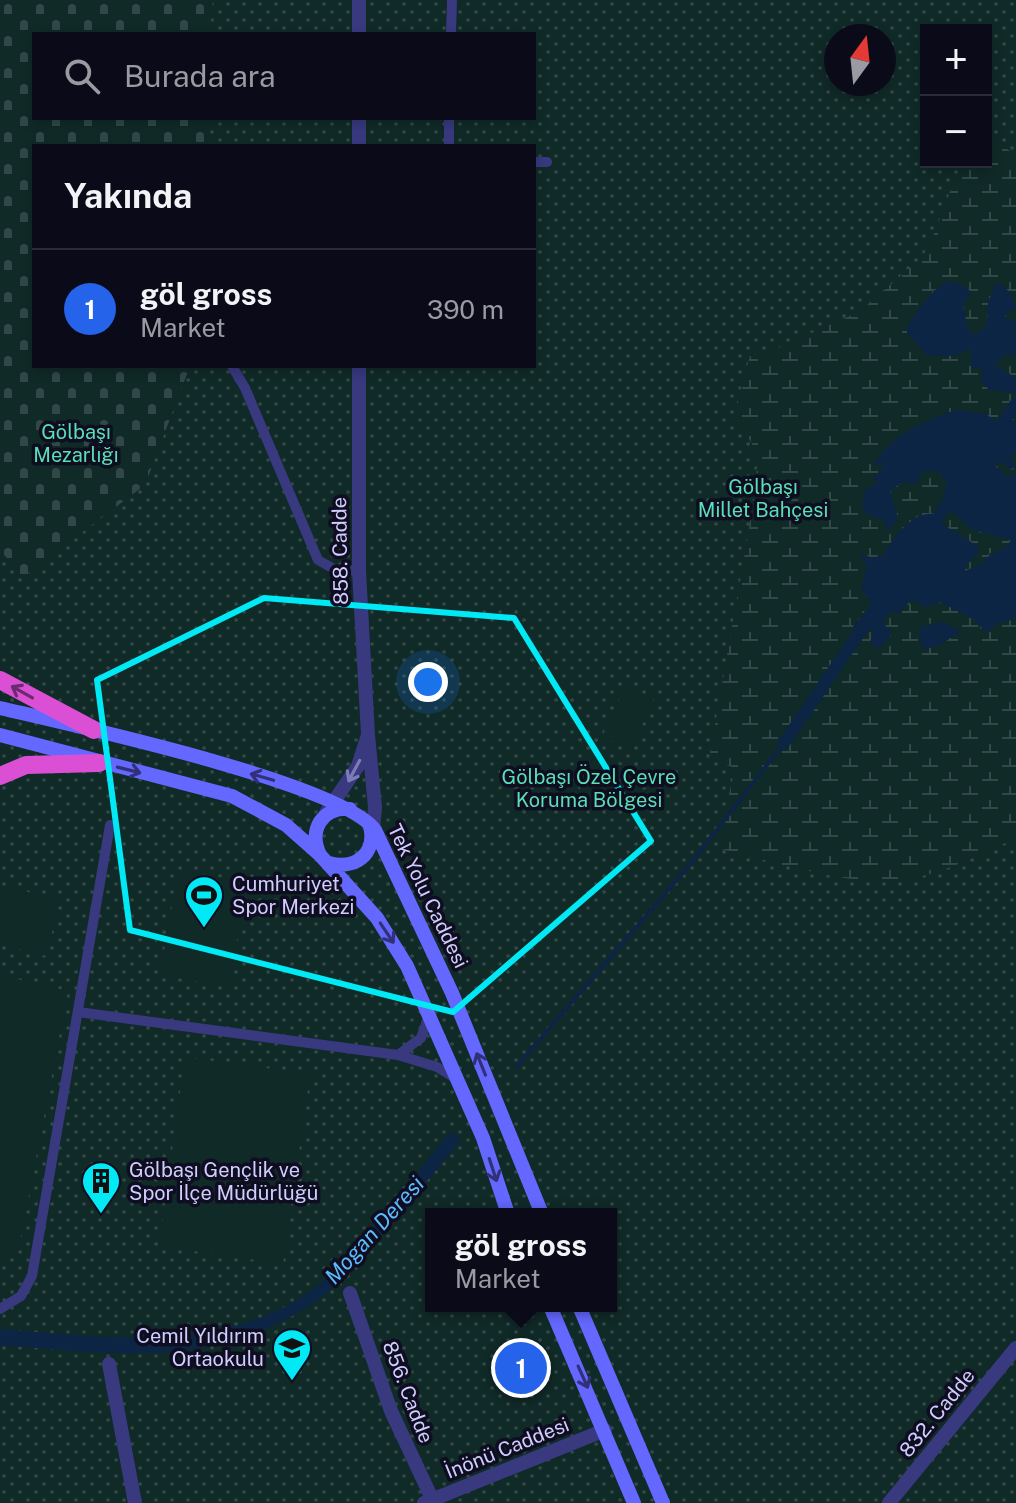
<!DOCTYPE html>
<html lang="tr">
<meta charset="utf-8">
<style>
:root{--surface:#0b0a18;--page:#141321;--text:#f1f3f6;--muted:#9a9aa2;--line:#2b2b37;--accent:#2563eb}
body{margin:0;font-family:"Public Sans",sans-serif;background:var(--page);color:var(--text)}
.controls{position:absolute;right:24px;top:24px;display:grid;overflow:hidden;border-radius:0px;box-shadow:0 4px 12px #0003}
.controls button{width:72px;height:72px;display:grid;place-items:center;padding:0;border:0;border-bottom:2px solid var(--line);background:var(--surface);color:var(--text);font:40px sans-serif}
.compass{position:absolute;left:824px;top:24px;width:72px;height:72px;border-radius:50%;background:var(--surface);box-shadow:0 4px 12px #0003;rotate:15deg}
.you{position:absolute;left:428px;top:682px;width:28px;height:28px;margin:-20px;border:6px solid #fff;border-radius:50%;background:#1a73e8;box-shadow:0 0 0 12px #1a73e833}
.badge{display:grid;place-items:center;width:52px;height:52px;border-radius:50%;background:var(--accent);color:#fff;font-size:26px;font-weight:700}
.pin{position:absolute;translate:-50% -50%;border:4px solid #fff;box-shadow:0 2px 8px #0006}
.popup{position:absolute;left:425px;top:1208px;width:192px;height:104px;box-sizing:border-box;display:grid;place-content:center;border-radius:0px;background:var(--surface);filter:drop-shadow(0 2px 6px #0005);font-size:26px;white-space:nowrap;color:var(--muted)}
.popup b{font-size:30px;color:var(--text)}
.popup::after{content:'';position:absolute;left:50%;top:100%;margin-left:-16px;border:16px solid transparent;border-top-color:var(--surface)}
.list{margin:0;padding:0;list-style:none}
h2{display:flex;justify-content:space-between;align-items:center;height:104px;margin:0;padding:0 32px;font-size:34px}
h2 small{font-size:26px;font-weight:400;color:var(--muted)}
.list li{display:grid;grid-template-columns:52px 1fr auto;gap:24px;align-items:center;box-sizing:border-box;height:120px;padding:0 32px;border-top:2px solid var(--line)}
.list b{display:block;font-size:30px;white-space:nowrap}
.list p{margin:0;font-size:26px;white-space:nowrap;color:var(--muted)}
.list em{font-size:26px;font-style:normal;color:var(--muted)}
.icon{flex:none;width:44px;height:44px;fill:none;stroke:currentColor;stroke-width:2;stroke-linecap:round;stroke-linejoin:round}
.map{position:relative;flex:none;width:1016px;height:1503px;overflow:hidden}
.search{position:absolute;background:var(--surface);box-shadow:0 4px 12px #0003;left:32px;top:32px;width:504px;height:88px;display:flex;align-items:center;gap:20px;box-sizing:border-box;padding:0 28px;border-radius:0px;color:var(--muted);font-size:30px}
.panel{position:absolute;background:var(--surface);box-shadow:0 4px 12px #0003;left:32px;top:144px;width:504px;height:224px;border-radius:0px}
.map>svg:first-child{display:block}
.green{fill:url(#green-dots);fill-rule:evenodd}
.wetland{fill:url(#wetland-marsh);fill-rule:evenodd}
.cemetery{fill:url(#cemetery-stones)}
.pitch{fill:#102a28}
.water{fill:#0c2545}
.lines{fill:none;stroke-linecap:round;stroke-linejoin:round}
.stream{stroke:#0c2545;stroke-width:4}
.canal{stroke:#0c2545;stroke-width:12}
.minor{stroke:#38397f;stroke-width:10}
.tertiary{stroke:#38397f;stroke-width:14}
.secondary{stroke:#6468fe;stroke-width:14}
.trunk{stroke:#da4fd3;stroke-width:18}
.oneway{stroke:#6a2b71}
.oneway2{stroke:#313179}
.oneway3{stroke:#7c7cb9}
.marked{fill:none;stroke:#02e9f6;stroke-width:6;stroke-linejoin:round}
.labels{text-anchor:middle;stroke-width:7;stroke-linejoin:round;paint-order:stroke}
.park-label{font-size:20px;fill:#5adeb7;stroke:#0f0d20}
.street-label{font-size:20px;fill:#d0cdff;stroke:#0f0d20}
.poi-label{font-size:20px;fill:#d0cdff;stroke:#0f0d20;text-anchor:start}
.water-label{font-size:22px;font-style:italic;fill:#5cbafe;stroke:#0f0d20}
</style>
<div class="map">
<svg width="1016" height="1503" viewBox="0 0 1016 1503">
<defs>
<pattern id="green-dots" width="8" height="8" patternUnits="userSpaceOnUse" patternTransform="scale(2)"><rect width="8" height="8" fill="#102a28"/><path d="M2 2h.1M6 6h.1" fill="none" stroke="#324848" stroke-width="1.8" stroke-linecap="round"/></pattern>
<pattern id="wetland-marsh" width="20" height="14" patternUnits="userSpaceOnUse" patternTransform="scale(2)"><rect width="20" height="14" fill="#102a28"/><path d="M1 5h8M5 5V1M11 12h8M15 12V8" fill="none" stroke="#324848"/></pattern>
<pattern id="cemetery-stones" width="16" height="16" patternUnits="userSpaceOnUse" patternTransform="scale(2)"><rect width="16" height="16" fill="#102a28"/><path d="M2 7V4a2 2 0 0 1 4 0v3zM10 15v-3a2 2 0 0 1 4 0v3z" fill="#324848"/></pattern>
</defs>
<rect width="100%" height="100%" fill="#0f0d20"/>
<path class="green" d="M0,0H1016V1503H0ZM926,30H986V162H926ZM34,34H534V118H34ZM836,36H884V84H836ZM34,146H534V366H34ZM431,1214H611V1306H431Z"/>
<path class="wetland" d="M990,140L1016,154V301L1009,295L987,313V325L975,335C964,329 965,311 963,300L971,296L934,290L912,318L907,334L917,342L953,356L971,348L970,363L985,372L982,381L1016,393V421L1012,418L996,422L978,413L955,410L932,421L915,424L879,455L882,472L877,475L878,483L865,490L862,500L867,514L890,524L894,511L891,490L903,482L914,484L921,479L920,472L937,471L947,483L942,500L954,517L973,531L1011,539L1009,545L988,554L981,566L965,571L963,569L971,559L969,539L919,514L895,537L885,555L871,558L862,552L867,565L861,592L870,599L869,607L853,623L864,635L871,631L873,637L885,642L891,636L884,624L885,616C909,597 948,597 973,619C979,624 980,629 986,633L997,623L1016,619V838C978,856 936,877 894,881C847,885 764,859 717,848L735,768L709,759L749,529L757,468L752,444L734,413L750,356L773,350L859,312L921,258L930,244L953,184L968,162H986V142ZM942,622L960,631L940,645L921,647V625Z
M1013,353L1016,356V378L994,364Z"/>
<path class="cemetery" d="M0,0H213L210,34H34V118H209V146H34V366H190L145,485L23,577L0,550Z"/>
<path class="pitch" d="M625,686L654,699L631,750L602,737Z
M595,754L625,767L607,808L577,795Z
M178,870L247,882L229,987L160,975Z
M0,885L60,900L46,956L0,944Z
M0,975L68,991L17,1258L0,1254Z
M185,1057L310,1074L283,1264L159,1246Z"/>
<path class="water" d="M947,281L960,284L972,292L963,305L967,327L975,335L987,325L988,302L996,283C1006,283 1016,301 1016,310L1007,312L1005,317L1016,322V356L1008,354L994,364L1016,378V393L989,390L981,381L983,369L971,368V349L953,356H928L907,333C906,321 935,287 947,281Z
M955,410L986,414L996,422L1007,418L1016,421V453L1010,456L1016,467L1011,469L1001,462L995,466L1008,477L1016,471V619L997,623L987,633L973,619L940,602L923,608L919,602L910,601L898,614L893,611L885,616L884,624L892,633L881,648H876L870,642L874,632L868,630L859,636L853,626L870,607L869,599L861,588L867,565L859,553L871,558L884,555C892,537 914,511 934,514L939,522L979,547L978,554L965,566V571L986,562L982,560L1008,545L1011,540L973,530L942,503L947,483L937,471L920,472L921,479L914,484L903,482L890,490L898,518L889,530L884,529L887,522L867,514L862,505L865,490L878,483L873,476L882,472V466L874,464C891,433 925,422 955,410Z
M942,622L961,631L940,645L922,650L919,628Z
M450,1132L461,1140L356,1266C252,1373 134,1356 0,1345V1329C117,1338 251,1359 341,1264C380,1223 414,1175 450,1132Z"/>
<g class="lines">
<path class="stream" d="M516,1067L688,867L784,743"/>
<path class="canal" d="M996,433L1016,403
M928,532L954,494
M784,743L866,623"/>
<path class="minor" d="M451,34L452,0
M449,146V118
M534,162H547
M232,366L245,388L318,560L334,569L359,571
M78,1012L398,1055
M428,1018L421,1038L398,1055L437,1067L455,1078
M0,1309L21,1296L32,1276L110,825"/>
<path class="tertiary" d="M359,34V0
M359,118V146
M359,366V571L368,735
M326,813L358,766L368,735L375,807L372,840
M350,1293L391,1411L434,1503
M109,1364L135,1503
M424,1503L605,1430
M889,1503L1016,1348"/>
<path class="secondary" d="M0,708C68,724 341,783 375,830L452,993L542,1214
M0,735L232,796L286,825L320,855L377,918L407,966L483,1138L508,1214
M320,855C308,830 322,807 350,809
M329,863C355,870 377,854 370,826
M550,1306L634,1503
M579,1306L663,1503"/>
<path class="trunk" d="M0,680L94,730
M0,776L26,765L99,763"/>
</g>
<defs><path id="oneway-shaft" d="M-6 0H5M1.5-3L5.5 0L1.5 3" fill="none" stroke-width="1.6" stroke-linecap="round" stroke-linejoin="round" transform="scale(2)"/></defs>
<use class="oneway" href="#oneway-shaft" transform="translate(22 692) rotate(-151)"/>
<g class="oneway2">
<use href="#oneway-shaft" transform="translate(129 770) rotate(14)"/>
<use href="#oneway-shaft" transform="translate(262 777) rotate(-164)"/>
<use href="#oneway-shaft" transform="translate(387 933) rotate(56)"/>
<use href="#oneway-shaft" transform="translate(481 1064) rotate(-112)"/>
<use href="#oneway-shaft" transform="translate(493 1170) rotate(72)"/>
<use href="#oneway-shaft" transform="translate(583 1377) rotate(66)"/>
</g>
<use class="oneway3" href="#oneway-shaft" transform="translate(354 771) rotate(118)"/>
<path class="marked" d="M264,598L514,618L651,841L453,1012L130,930L97,680Z"/>
<defs>
<g id="stadium-pin" transform="scale(2)"><path d="M0 17L-7.5 6A9.5 9.5 0 1 1 7.5 6Z" fill="#02e9f6" stroke="#0f0d20"/><path d="M0-5a6.5 5 0 1 0 0 10a6.5 5 0 1 0 0-10ZM-3.5-1.8h7v3.6h-7Z" fill="#111"/></g>
<g id="building-pin" transform="scale(2)"><path d="M0 17L-7.5 6A9.5 9.5 0 1 1 7.5 6Z" fill="#02e9f6" stroke="#0f0d20"/><path d="M-4-6H4V6H1V3H-1V6H-4ZM-2.5-4.3h1.7v1.8h-1.7ZM.8-4.3h1.7v1.8H.8ZM-2.5-1h1.7V.8h-1.7ZM.8-1h1.7V.8H.8Z" fill="#111"/></g>
<g id="school-pin" transform="scale(2)"><path d="M0 17L-7.5 6A9.5 9.5 0 1 1 7.5 6Z" fill="#02e9f6" stroke="#0f0d20"/><path d="M0-5L7-2L0 1L-7-2ZM-4 1L0 2.5L4 1V4Q0 6-4 4Z" fill="#111"/></g>
</defs>
<g fill-rule="evenodd">
<use href="#stadium-pin" x="204" y="895"/>
<use href="#building-pin" x="101" y="1181"/>
<use href="#school-pin" x="292" y="1348"/>
</g>
<g class="labels">
<g class="park-label">
<text x="76" y="439">Gölbaşı<tspan x="76" dy="23">Mezarlığı</tspan></text>
<text x="763" y="494">Gölbaşı<tspan x="763" dy="23">Millet Bahçesi</tspan></text>
<text x="589" y="784">Gölbaşı Özel Çevre<tspan x="589" dy="23">Koruma Bölgesi</tspan></text>
</g>
<g class="street-label">
<text transform="translate(340 551) rotate(-91)" y="7">858. Cadde</text>
<text transform="translate(428 896) rotate(64)" y="7">Tek Yolu Caddesi</text>
<text transform="translate(408 1392) rotate(69)" y="7">856. Cadde</text>
<text transform="translate(937 1413) rotate(-51)" y="7">832. Cadde</text>
<text transform="translate(507 1448) rotate(-22)" y="7">İnönü Caddesi</text>
</g>
<g class="poi-label">
<text x="232" y="891">Cumhuriyet<tspan x="232" dy="23">Spor Merkezi</tspan></text>
<text x="129" y="1177">Gölbaşı Gençlik ve<tspan x="129" dy="23">Spor İlçe Müdürlüğü</tspan></text>
<text x="264" y="1343" text-anchor="end">Cemil Yıldırım<tspan x="264" dy="23">Ortaokulu</tspan></text>
</g>
<g class="water-label">
<text transform="translate(374 1230) rotate(-48)" y="8">Mogan Deresi</text>
</g>
</g>
</svg>
<div class="controls">
<button>+</button>
<button>−</button>
</div>
<svg class="compass" viewBox="-18 -18 36 36"><path d="M0-13l5 13h-10z" fill="#e53935"/><path d="M0 13l5-13h-10z" fill="#9a9aa2"/></svg>
<div class="you"></div>
<div class="pin badge" style="left:521px;top:1368px">1</div>
<div class="popup"><b>göl gross</b>Market</div>
<div class="search"><svg class="icon" aria-label="search" viewBox="0 0 24 24"><circle cx="10" cy="10" r="6"/><path d="M15 15l6 6"/></svg>Burada ara</div>
<section class="panel">
<h2>Yakında<small></small></h2>
<ul class="list">
<li><span class="badge">1</span><div><b>göl gross</b><p>Market</p></div><em>390 m</em></li>
</ul>
</section>
</div>
